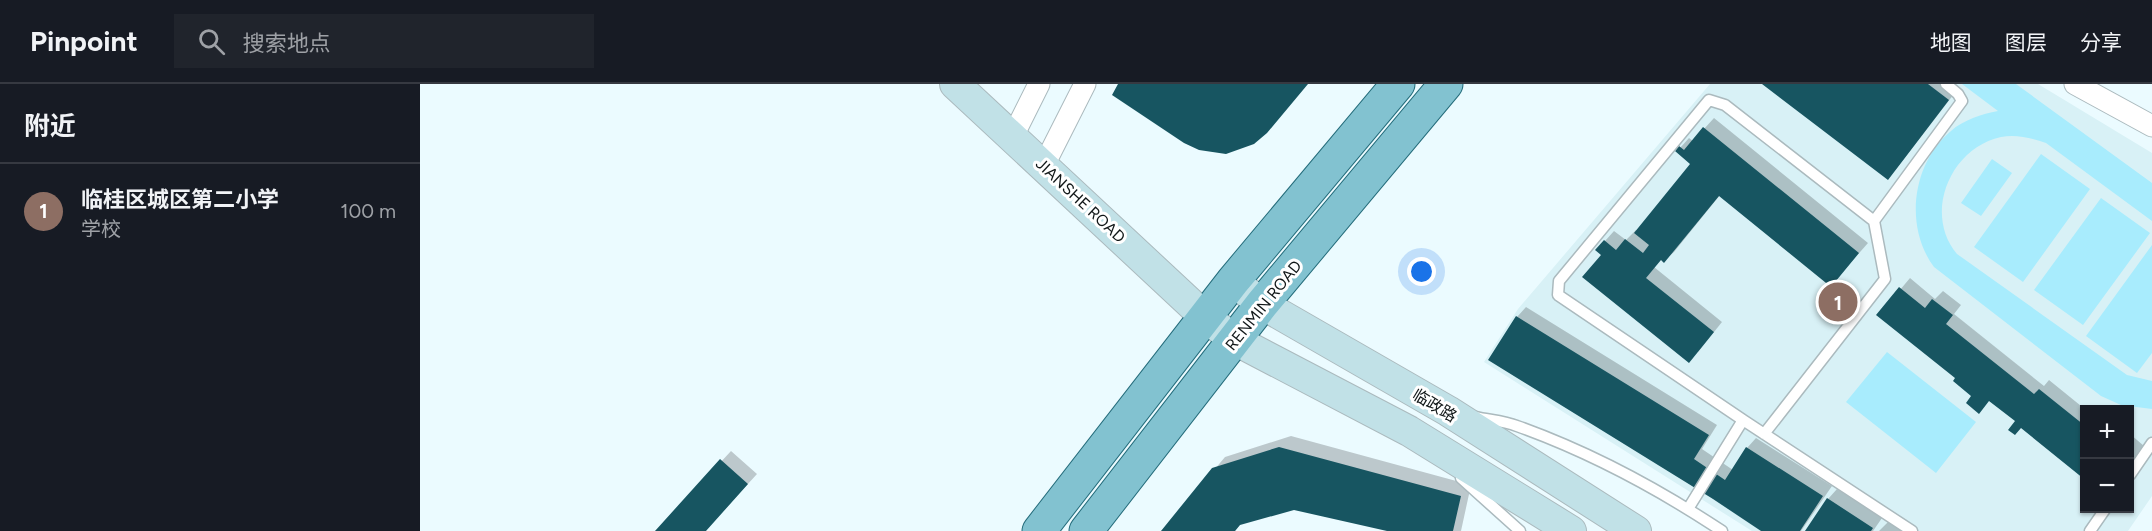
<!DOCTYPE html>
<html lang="zh">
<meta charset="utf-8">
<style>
:root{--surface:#171b24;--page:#20242c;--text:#f1f3f6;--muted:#9ea1a6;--line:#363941;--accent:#c2aa89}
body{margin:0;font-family:Figtree,"Noto Sans SC",sans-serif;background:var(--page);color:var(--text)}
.controls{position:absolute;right:18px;bottom:18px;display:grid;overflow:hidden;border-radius:0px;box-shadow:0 2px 4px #0004}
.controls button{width:54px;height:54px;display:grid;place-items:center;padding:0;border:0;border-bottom:2px solid var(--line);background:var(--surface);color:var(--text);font:30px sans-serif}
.you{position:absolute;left:1002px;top:188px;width:21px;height:21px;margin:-15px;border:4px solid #fff;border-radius:50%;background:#1a73e8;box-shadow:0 0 0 9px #1a73e833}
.badge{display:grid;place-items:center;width:39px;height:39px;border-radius:50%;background:var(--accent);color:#fff;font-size:20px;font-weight:700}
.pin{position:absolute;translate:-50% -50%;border:3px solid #fff;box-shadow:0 2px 6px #0006}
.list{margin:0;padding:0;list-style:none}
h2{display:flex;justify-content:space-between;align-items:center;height:78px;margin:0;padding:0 24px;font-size:26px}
h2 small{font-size:20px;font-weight:400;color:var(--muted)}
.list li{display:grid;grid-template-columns:39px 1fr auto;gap:18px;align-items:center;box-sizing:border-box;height:96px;padding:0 24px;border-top:2px solid var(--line)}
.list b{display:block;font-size:22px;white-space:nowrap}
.list p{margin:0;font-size:20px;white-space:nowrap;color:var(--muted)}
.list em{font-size:20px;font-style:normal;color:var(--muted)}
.icon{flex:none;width:33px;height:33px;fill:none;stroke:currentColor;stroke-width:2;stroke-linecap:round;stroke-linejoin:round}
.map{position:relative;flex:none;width:1732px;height:447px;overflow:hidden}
header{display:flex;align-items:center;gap:36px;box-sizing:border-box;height:84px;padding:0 30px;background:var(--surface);border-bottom:2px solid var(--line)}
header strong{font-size:28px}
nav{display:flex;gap:33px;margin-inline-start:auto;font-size:21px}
.search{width:420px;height:54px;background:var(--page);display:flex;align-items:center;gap:15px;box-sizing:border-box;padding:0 21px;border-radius:0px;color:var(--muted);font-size:22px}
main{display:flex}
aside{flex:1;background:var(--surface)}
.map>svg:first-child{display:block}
.built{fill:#d8f1f6;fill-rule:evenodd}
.green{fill:#a8ecfd}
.shadow{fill:#0003}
.building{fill:#175561}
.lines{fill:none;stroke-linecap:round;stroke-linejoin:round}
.lane-casing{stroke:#abbabe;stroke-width:13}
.street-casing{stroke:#abbabe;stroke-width:23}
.secondary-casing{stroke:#abbabe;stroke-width:32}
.primary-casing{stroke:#246c7b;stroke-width:35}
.lane{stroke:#fff;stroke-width:10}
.street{stroke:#fff;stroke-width:21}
.secondary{stroke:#c1e1e7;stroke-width:30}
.primary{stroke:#82c2d0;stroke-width:33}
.labels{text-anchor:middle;stroke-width:6;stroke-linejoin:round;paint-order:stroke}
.street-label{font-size:16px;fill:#111718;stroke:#fff}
</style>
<header>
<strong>Pinpoint</strong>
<div class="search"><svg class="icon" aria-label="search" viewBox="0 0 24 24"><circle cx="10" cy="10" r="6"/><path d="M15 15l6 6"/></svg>搜索地点</div>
<nav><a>地图</a><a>图层</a><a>分享</a></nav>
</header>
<main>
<aside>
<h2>附近<small></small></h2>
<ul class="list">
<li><span class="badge" style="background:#8d6e63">1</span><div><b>临桂区城区第二小学</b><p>学校</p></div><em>100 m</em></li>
</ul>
</aside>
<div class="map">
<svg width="1732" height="447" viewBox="0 0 1732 447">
<rect width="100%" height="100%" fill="#ebfbff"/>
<path class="built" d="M1290,0H1618L1732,69V412L1708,447H1332L1064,278L1098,225ZM1664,326H1710V424H1664Z"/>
<path class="green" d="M1542,0H1596L1732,99V137L1626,59C1612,54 1596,50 1581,53C1530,64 1503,130 1537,170L1707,291L1732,297V325L1701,321L1681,312L1514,183C1484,143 1492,79 1531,47C1543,36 1562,30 1578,27Z
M1621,70L1670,105L1603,198L1554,163Z
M1572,75L1592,89L1561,132L1541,119Z
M1681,114L1730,149L1663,241L1614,206Z
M1732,161V269L1717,289L1666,252Z
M1467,268L1556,338L1516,389L1426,318Z"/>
<path class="shadow" d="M1344,0H1530L1537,6L1477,84L1468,94Z
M1294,34L1448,159L1411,201L1300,111L1254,168L1244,177L1241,175L1234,183L1302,238L1278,268L1183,171L1185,157L1194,147L1206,156L1216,146L1217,148L1272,80L1260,64L1269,54L1273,57Z
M1490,194L1515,215L1523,207L1541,221L1534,230L1624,302L1629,296L1666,326H1664V393L1570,315L1553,311L1537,294L1459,231Z
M1106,223L1297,341L1282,365L1313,386L1327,364L1336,354L1412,402L1381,447H1343L1097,233Z
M1710,350L1724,362L1710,380Z
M871,352L1051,401L1041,447H973L874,424L821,439L815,447H743L805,373Z
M311,367L337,390L285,447H237Z
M1417,405L1462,434L1453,447H1387L1408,415Z
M1468,438L1482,447H1459Z"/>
<path class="building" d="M698,0H888L847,49L834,60L806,70L779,66L764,59L692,11Z
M1342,0H1508L1529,16L1468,96Z
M1283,43L1439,169L1411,203L1299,112L1244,179L1241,176L1226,194L1294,248L1269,279L1162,193L1181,171L1175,166L1184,156L1196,166L1205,155L1223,169L1229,161L1214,149L1270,80L1255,67L1259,62L1264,66Z
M1479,203L1505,224L1512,215L1533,231L1526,240L1614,310L1619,305L1664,341V395L1601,344L1595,351L1588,346L1595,337L1569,317L1559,330L1546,319L1551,312L1533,297L1535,294L1456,231Z
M1096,232L1289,351L1274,375L1305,396L1326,363L1403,412L1380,447H1341L1293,415L1068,276Z
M859,363L1041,412L1033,447H967L874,426L820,441L815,447H741L792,384Z
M300,375L328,400L286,447H235Z
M1407,414L1453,444L1451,447H1385Z"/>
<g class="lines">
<g class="lane-casing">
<path id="lane" d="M1454,137L1542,17L1538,10L1526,0
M1056,333C1069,336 1084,337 1097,342C1167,367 1240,406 1302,447
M1323,336L1138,211L1139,197L1289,16L1305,21L1454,137L1465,195L1344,350
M1710,391L1732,359
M1041,394L1100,447
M1268,425L1323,336L1492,447
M1670,447L1686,424"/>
</g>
<g class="street-casing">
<path id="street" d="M1655,0L1732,42
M592,54L619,0
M624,81L665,0"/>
</g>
<g class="secondary-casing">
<path id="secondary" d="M535,0L785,233L815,256L989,347L1151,447
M813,197L842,220L1028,327L1216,447"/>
</g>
<g class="primary-casing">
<path id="primary" d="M619,447L813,197L978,0
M666,447L842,220L1026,0"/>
</g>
<use href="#lane" class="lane"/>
<use href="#street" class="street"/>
<use href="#secondary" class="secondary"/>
<use href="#primary" class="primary"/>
</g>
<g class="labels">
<g class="street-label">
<text transform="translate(661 116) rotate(43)" y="6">JIANSHE ROAD</text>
<text transform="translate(843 221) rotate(-51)" y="6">RENMIN ROAD</text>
<text transform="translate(1015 321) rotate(31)" y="6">临政路</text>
</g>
</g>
</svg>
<div class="controls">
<button>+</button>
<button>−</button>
</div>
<div class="you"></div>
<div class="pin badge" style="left:1418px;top:218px;background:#8d6e63">1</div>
</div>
</main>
